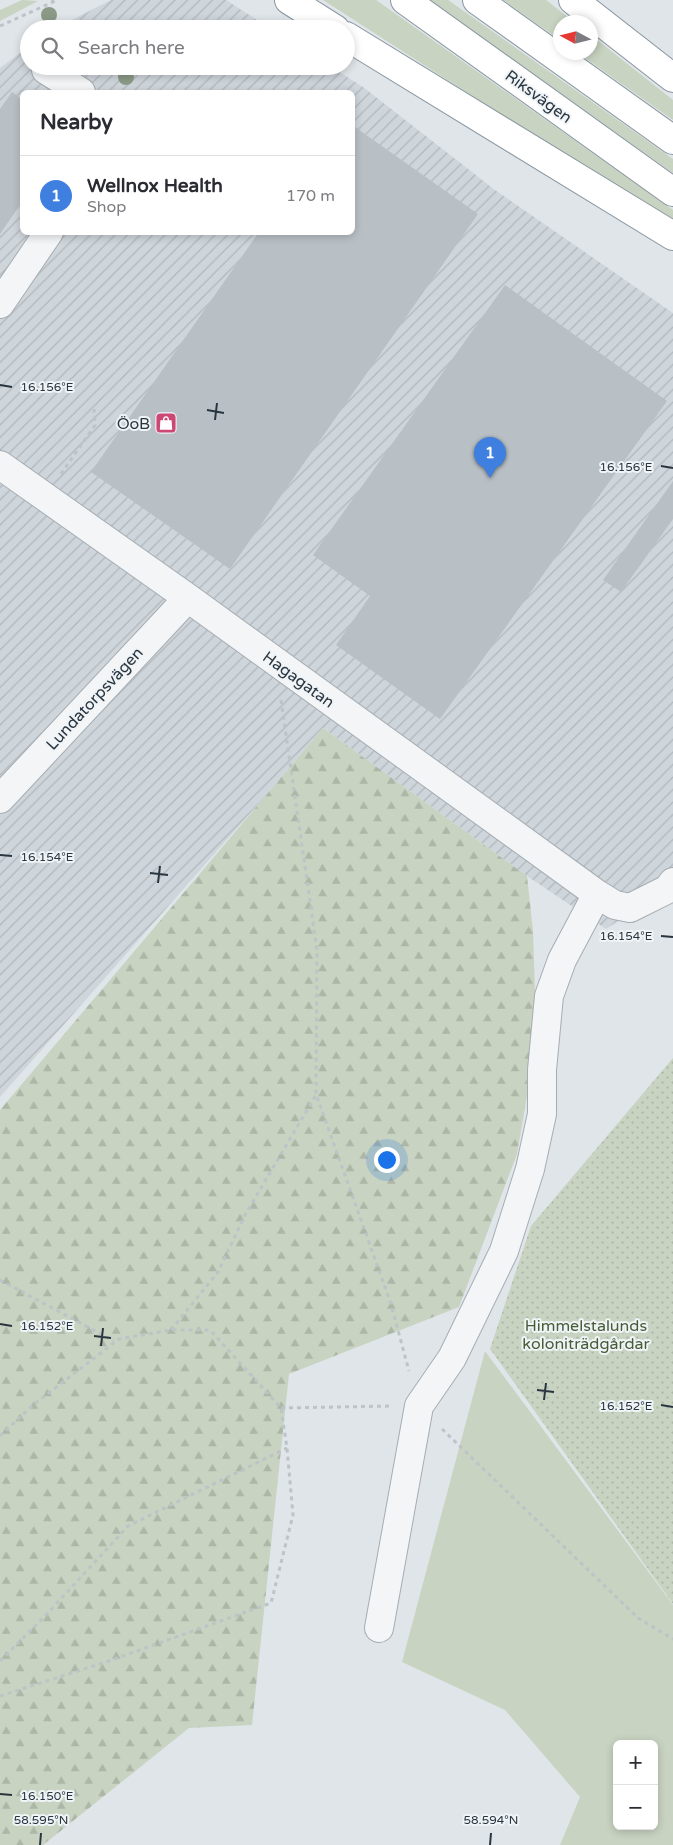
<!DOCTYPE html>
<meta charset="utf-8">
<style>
:root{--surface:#fff;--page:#f2f2f3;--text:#2b2b33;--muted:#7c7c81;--line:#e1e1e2;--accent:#b45309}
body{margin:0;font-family:"Varela Round",sans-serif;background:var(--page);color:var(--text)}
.controls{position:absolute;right:15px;bottom:15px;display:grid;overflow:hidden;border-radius:8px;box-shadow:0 2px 8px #0003}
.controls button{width:45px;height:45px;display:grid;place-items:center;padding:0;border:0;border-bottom:1px solid var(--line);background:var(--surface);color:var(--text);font:25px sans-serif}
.compass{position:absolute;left:553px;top:15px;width:45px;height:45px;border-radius:50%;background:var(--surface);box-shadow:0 2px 8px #0003;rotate:277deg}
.you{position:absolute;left:386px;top:1159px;width:18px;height:18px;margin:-12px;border:4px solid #fff;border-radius:50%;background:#1a73e8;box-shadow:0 0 0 8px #1a73e833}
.badge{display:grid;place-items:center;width:32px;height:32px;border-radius:50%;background:var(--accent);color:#fff;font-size:16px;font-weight:700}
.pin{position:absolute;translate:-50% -41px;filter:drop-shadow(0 1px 2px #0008)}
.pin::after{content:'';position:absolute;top:26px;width:18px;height:15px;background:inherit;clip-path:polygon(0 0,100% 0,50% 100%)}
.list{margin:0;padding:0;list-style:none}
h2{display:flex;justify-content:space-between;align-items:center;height:65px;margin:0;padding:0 20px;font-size:21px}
h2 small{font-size:16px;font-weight:400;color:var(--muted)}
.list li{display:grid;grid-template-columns:32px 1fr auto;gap:15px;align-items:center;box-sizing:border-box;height:80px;padding:0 20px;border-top:1px solid var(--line)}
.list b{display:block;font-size:19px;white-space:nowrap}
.list p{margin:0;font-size:16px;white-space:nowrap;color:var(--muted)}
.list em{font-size:16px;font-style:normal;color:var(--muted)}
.icon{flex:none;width:28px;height:28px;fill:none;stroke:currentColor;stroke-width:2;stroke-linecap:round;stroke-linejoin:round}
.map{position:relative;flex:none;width:673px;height:1845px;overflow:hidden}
.search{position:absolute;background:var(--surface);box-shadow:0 2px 8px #0003;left:20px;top:20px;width:335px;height:55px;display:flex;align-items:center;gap:12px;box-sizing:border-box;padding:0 18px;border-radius:28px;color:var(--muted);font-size:19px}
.panel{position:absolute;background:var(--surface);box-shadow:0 2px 8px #0003;left:20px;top:90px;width:335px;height:145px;border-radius:8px}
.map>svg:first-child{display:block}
.industrial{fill:url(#industrial-furrows);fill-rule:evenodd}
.grass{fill:#c9d3c1;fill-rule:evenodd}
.forest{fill:url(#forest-firs)}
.park{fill:url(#park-dots)}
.building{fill:#b8c0c6}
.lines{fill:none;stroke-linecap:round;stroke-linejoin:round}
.minor-casing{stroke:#a5adb3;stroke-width:30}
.highway-casing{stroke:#8896a0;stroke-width:30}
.path{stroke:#bec3c7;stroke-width:3;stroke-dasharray:4 4;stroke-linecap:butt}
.minor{stroke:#f3f5f7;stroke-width:28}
.highway{stroke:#fff;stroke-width:28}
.tree{fill:#8b9a87}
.ticks{fill:none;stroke:#293640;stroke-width:2}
.labels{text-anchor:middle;stroke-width:4;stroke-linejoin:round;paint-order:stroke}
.street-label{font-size:16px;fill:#293640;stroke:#f0f4f7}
.poi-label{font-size:16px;fill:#293640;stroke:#f0f4f7;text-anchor:end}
.park-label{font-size:16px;fill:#455c36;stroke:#f0f4f7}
.ticks-label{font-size:12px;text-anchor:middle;fill:#293640;stroke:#f0f4f7;stroke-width:4;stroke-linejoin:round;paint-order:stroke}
</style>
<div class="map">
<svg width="673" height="1845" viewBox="0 0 673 1845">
<defs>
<pattern id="industrial-furrows" width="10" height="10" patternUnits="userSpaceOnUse" patternTransform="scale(1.25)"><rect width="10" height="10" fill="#ced5db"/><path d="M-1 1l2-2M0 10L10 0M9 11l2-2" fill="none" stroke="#b1b7bd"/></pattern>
<pattern id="forest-firs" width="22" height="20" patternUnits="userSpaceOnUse" patternTransform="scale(1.25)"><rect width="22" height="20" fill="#c9d3c1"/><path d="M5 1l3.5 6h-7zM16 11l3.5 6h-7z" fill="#adb6a7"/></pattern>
<pattern id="park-dots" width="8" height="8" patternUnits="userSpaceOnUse" patternTransform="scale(1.25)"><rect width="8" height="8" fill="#c9d3c1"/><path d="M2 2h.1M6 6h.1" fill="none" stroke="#adb6a7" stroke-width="1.8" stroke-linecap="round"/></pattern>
</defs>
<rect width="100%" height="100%" fill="#e0e5e9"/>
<path class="industrial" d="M111,0H226L271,29H54Z
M29,46V66H330L363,87L495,190L673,313V885L606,929L527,876L323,728L269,792L0,1097V68ZM22,92H352V232H22Z"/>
<path class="grass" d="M22,0L38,1L0,21V10Z
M323,0H376L673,210V225Z
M429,0H448L673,159V173Z
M503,0H546L574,22H560V40Z
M591,35L673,100V120L578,53L590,52Z
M485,1351L673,1605V1845H560L580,1797L505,1710L402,1662ZM617,1744H654V1826H617Z"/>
<path class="forest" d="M323,728L527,876L533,931L535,993L531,1073L517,1154L459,1307L289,1374L252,1725L189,1728L43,1845H0V1110Z"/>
<path class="park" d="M673,1058V1604L490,1349L531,1226Z"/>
<path class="building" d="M12,92L22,99V202L0,234V109Z
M352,125L478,214L230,569L91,472L259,232H352Z
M505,285L667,401L440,719L336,645L370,596L313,555Z
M673,481V519L621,592L603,580Z"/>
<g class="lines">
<g class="minor-casing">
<path id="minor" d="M46,70L81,92
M0,304L49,232
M0,465L188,598L597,894L615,905L630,908L668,889L673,882
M0,799L188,598
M379,1628L419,1406L452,1358L504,1251L530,1169L542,1114V1070L549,996L562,960L597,894"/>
</g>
<g class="highway-casing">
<path id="highway" d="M289,0L335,29
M405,0L673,192
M477,0L673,140
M573,0L673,78
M346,36L673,236"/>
</g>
<path class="path" d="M52,0L53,2L57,0
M0,26L53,2
M61,474L95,425L94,409
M281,700L317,950L316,1094L391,1304L409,1371
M0,1280L114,1341
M171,1330L218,1272L245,1215L316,1095
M281,1408L393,1406
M442,1429L638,1618L673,1639
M0,1436L33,1405L119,1339L171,1330H210L281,1408L287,1448L293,1515L271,1603L109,1661L0,1696
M0,1661L46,1615L128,1526L287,1448"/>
<use href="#minor" class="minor"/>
<use href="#highway" class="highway"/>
</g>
<g class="tree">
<circle cx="49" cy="15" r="8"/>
<circle cx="126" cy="77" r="8"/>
</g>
<path class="ticks" d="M0,385L12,387M207,410L224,413M215,420L217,403M661,466L673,468M0,855L12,856M150,873L168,875M158,883L160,866M661,936L673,937M0,1324L12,1326M94,1336L111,1338M101,1346L103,1328M537,1390L554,1392M544,1400L546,1383M661,1405L673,1407M0,1794L12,1795M40,1845L41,1833M490,1845L491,1833"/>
<defs>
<g id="shop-square" transform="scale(1.125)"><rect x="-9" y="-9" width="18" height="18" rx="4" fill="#cd4775" stroke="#f0f4f7"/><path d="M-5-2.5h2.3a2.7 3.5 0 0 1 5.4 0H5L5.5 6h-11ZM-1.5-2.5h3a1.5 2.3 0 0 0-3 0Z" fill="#fff"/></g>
</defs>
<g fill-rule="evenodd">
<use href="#shop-square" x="166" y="423"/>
</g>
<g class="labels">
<g class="street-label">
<text transform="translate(539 96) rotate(36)" y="6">Riksvägen</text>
<text transform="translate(299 679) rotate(36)" y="6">Hagagatan</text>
<text transform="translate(94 698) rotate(-47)" y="6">Lundatorpsvägen</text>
</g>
<g class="poi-label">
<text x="150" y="429">ÖoB</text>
</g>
<g class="park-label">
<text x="586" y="1331">Himmelstalunds<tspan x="586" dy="18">koloniträdgårdar</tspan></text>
</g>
</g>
<g class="ticks-label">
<text x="47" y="391">16.156°E</text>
<text x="626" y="471">16.156°E</text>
<text x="47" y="861">16.154°E</text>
<text x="626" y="940">16.154°E</text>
<text x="47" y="1330">16.152°E</text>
<text x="626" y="1410">16.152°E</text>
<text x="47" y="1800">16.150°E</text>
<text x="41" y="1824">58.595°N</text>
<text x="491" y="1824">58.594°N</text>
</g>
</svg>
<div class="controls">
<button>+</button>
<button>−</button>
</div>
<svg class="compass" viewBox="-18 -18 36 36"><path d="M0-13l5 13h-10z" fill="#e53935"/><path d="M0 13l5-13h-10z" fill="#7c7c81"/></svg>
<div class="you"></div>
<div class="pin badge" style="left:490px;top:478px;background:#3f7fe0">1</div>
<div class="search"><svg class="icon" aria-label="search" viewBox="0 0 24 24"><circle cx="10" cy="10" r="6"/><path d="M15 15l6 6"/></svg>Search here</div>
<section class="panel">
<h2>Nearby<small></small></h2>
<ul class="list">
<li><span class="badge" style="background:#3f7fe0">1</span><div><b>Wellnox Health</b><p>Shop</p></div><em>170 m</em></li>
</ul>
</section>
</div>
